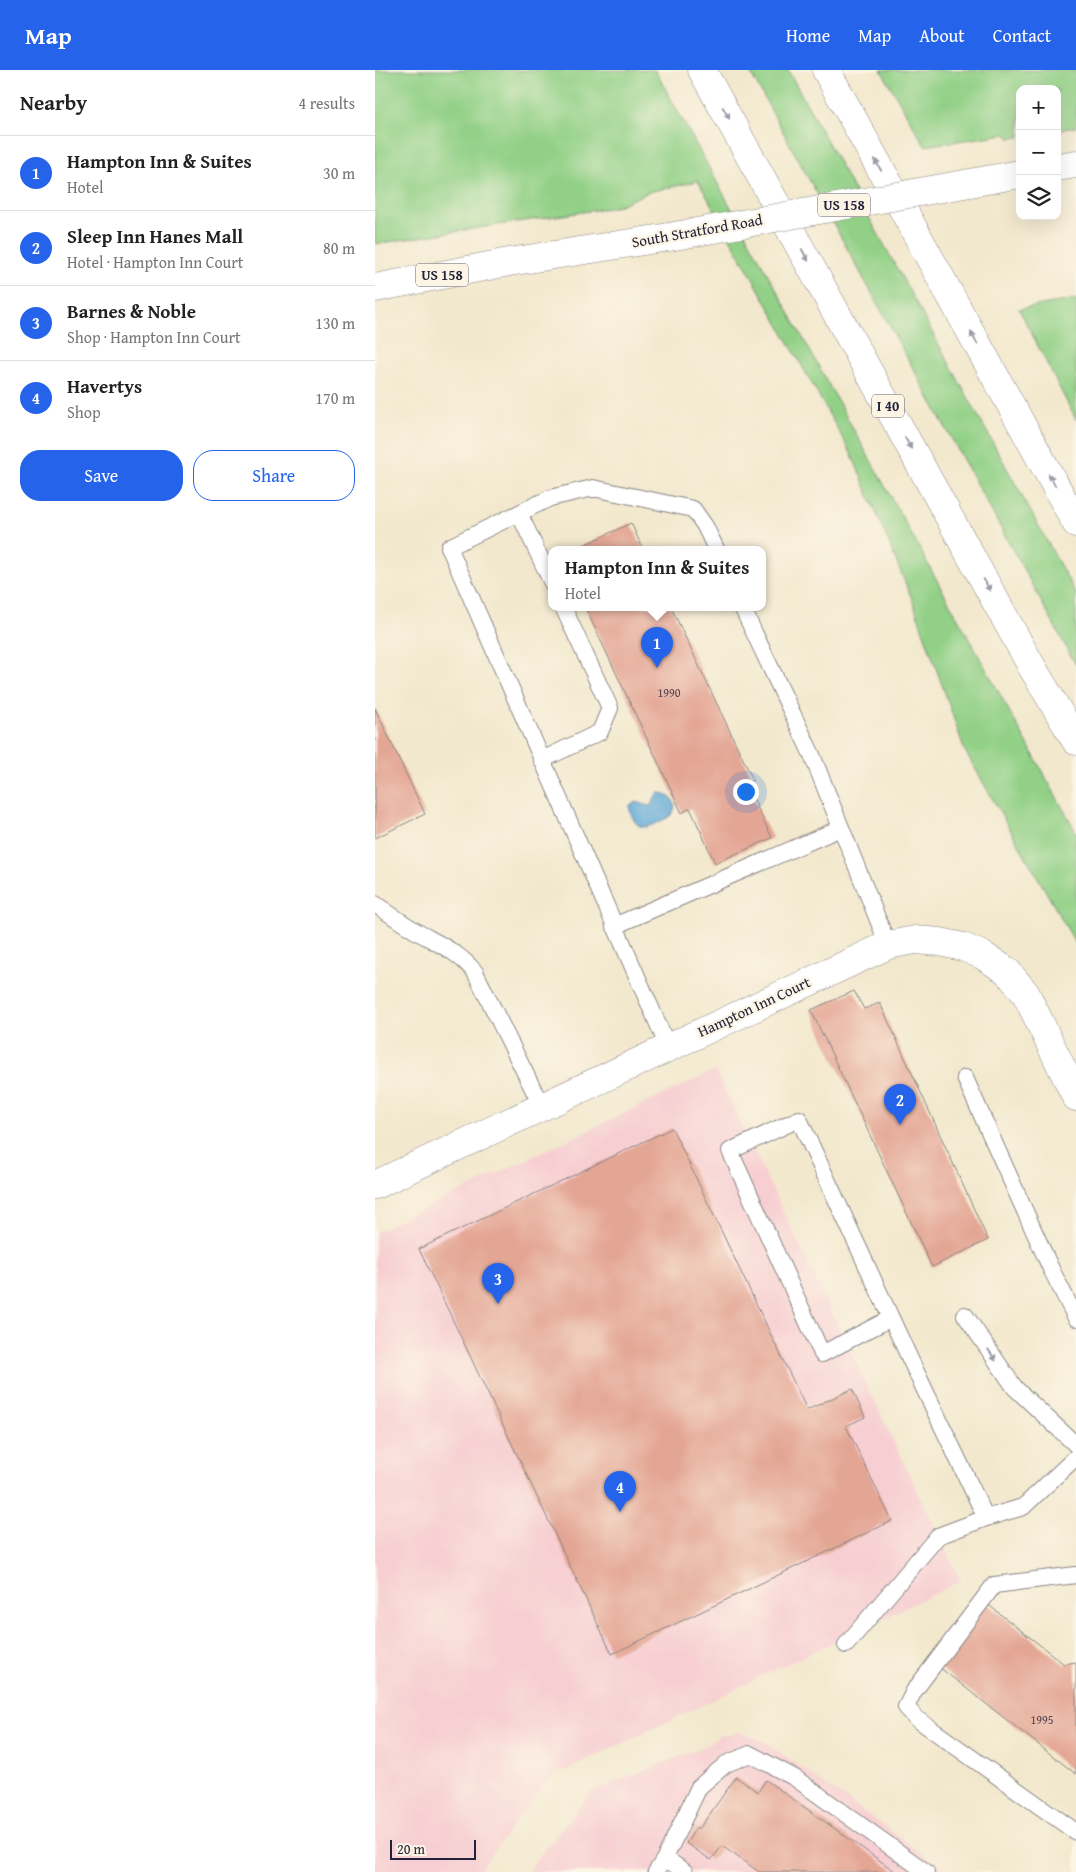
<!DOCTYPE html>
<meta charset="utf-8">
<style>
:root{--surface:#fff;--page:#f6f6f6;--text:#222;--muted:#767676;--line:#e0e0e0;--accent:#2563eb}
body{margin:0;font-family:"Gentium Book Plus",serif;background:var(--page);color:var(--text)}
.controls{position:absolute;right:15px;top:15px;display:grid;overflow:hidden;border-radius:10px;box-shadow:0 5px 20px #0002}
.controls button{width:45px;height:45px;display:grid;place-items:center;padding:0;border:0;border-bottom:1px solid var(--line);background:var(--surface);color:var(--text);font:25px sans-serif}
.scale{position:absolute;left:15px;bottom:12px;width:86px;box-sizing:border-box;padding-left:5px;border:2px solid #22223b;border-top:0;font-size:14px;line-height:18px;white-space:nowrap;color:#22223b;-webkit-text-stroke:4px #fcf5e5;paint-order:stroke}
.you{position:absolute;left:370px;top:721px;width:18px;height:18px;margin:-12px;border:4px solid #fff;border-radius:50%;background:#1a73e8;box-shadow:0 0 0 8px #1a73e833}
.badge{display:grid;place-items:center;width:32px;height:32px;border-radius:50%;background:var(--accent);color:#fff;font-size:16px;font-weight:700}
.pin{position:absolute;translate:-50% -41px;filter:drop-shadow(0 1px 2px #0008)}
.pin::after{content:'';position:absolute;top:26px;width:18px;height:15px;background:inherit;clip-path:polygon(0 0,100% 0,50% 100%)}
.popup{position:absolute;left:173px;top:476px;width:218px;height:65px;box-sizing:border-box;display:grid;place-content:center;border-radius:10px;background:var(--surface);filter:drop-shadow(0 1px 4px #0005);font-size:16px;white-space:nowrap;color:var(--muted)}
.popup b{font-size:19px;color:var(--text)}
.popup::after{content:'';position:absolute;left:50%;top:100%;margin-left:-10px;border:10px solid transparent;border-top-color:var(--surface)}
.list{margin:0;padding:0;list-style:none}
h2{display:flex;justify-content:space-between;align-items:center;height:65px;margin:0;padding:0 20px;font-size:21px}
h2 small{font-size:16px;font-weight:400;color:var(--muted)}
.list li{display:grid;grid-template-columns:32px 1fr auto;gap:15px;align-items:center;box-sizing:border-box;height:75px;padding:0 20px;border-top:1px solid var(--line)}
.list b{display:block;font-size:19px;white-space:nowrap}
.list p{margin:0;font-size:16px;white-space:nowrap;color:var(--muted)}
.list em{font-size:16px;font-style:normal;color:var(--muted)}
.actions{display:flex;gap:10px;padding:15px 20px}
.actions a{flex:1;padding:11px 0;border:1px solid var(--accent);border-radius:20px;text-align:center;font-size:18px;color:var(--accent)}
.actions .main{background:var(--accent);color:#fff}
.icon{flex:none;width:28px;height:28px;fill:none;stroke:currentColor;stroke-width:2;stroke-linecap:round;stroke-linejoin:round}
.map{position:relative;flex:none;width:701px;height:1802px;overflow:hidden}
header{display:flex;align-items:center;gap:30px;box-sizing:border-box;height:70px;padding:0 25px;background:var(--accent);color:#fff}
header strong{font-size:24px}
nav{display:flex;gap:28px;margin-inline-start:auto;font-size:18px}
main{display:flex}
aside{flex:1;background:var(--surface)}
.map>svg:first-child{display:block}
.built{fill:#f7cfd2}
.green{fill:#91d086;stroke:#5a7960}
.water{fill:#5fa8d6;stroke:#406588}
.building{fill:#e4a694}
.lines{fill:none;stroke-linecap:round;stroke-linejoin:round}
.service-casing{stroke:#8a8584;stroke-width:18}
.minor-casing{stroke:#8a8584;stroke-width:29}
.primary-casing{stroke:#8a8584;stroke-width:29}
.motorway-casing{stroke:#8a8584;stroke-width:29}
.service{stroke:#fff;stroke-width:16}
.minor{stroke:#fff;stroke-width:28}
.primary{stroke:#fff;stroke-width:28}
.motorway{stroke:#fff;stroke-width:28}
.primary-bridge-casing{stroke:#8a8584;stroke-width:29;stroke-linecap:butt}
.primary-bridge{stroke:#fff;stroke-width:28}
.oneway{fill:#9c9ca7}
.labels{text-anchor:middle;stroke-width:4.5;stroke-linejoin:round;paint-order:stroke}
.number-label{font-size:12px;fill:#524351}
.shield{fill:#fcf5e5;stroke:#63616e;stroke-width:1}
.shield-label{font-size:14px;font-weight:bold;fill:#22223b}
.street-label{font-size:15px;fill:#22223b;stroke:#fcf5e5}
</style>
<header>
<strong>Map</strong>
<nav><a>Home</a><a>Map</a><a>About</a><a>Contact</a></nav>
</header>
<main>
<aside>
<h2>Nearby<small>4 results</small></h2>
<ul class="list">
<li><span class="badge">1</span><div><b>Hampton Inn &amp; Suites</b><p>Hotel</p></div><em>30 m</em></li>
<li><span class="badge">2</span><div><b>Sleep Inn Hanes Mall</b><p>Hotel · Hampton Inn Court</p></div><em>80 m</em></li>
<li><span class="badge">3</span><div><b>Barnes &amp; Noble</b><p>Shop · Hampton Inn Court</p></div><em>130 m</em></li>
<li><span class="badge">4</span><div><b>Havertys</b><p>Shop</p></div><em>170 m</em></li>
</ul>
<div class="actions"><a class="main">Save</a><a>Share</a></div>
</aside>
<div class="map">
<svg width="701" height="1802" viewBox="0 0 701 1802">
<rect width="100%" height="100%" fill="#fcf5e5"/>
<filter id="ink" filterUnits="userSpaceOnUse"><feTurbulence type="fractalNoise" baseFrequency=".02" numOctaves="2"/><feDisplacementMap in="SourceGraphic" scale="10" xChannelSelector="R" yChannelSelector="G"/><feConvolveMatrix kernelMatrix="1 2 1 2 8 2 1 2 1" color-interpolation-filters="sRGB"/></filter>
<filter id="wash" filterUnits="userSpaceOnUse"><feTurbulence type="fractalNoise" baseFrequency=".0096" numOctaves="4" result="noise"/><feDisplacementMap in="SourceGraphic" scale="20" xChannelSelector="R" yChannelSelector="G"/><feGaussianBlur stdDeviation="1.12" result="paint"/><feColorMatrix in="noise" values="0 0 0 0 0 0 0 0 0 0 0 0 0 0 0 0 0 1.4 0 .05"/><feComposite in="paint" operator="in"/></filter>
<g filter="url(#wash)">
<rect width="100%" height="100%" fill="#f2e8cd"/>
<path class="built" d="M340,1000L586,1511L173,1709L103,1802H0V1162Z
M362,1662L389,1671L574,1802H152L217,1721L331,1676L344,1666Z"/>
<path class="green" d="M0,0H280L701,762V874L590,681L537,529L477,385L323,111L274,122L240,137L0,174Z
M374,0H413L701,524V595Z
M506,0H701V57L682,60V19H645V67L634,68L631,64L550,76Z
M701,229V350L644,239Z"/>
<path class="water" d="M283,723C294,722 305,733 297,744C294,748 288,750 284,752C265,763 258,755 254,736L262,732L274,736C279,733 278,727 283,723Z"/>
<g id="blocks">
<path class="building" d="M256,453L268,479H200Z
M210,537H296L378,710L371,713L397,768L340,793L315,738L307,743Z
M0,638L50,744L0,768Z
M479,921L489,939L505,933L613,1170L557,1197L436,940Z
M297,1058L432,1340L477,1319L490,1347L471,1356L517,1451L237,1584L44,1179Z
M611,1533L689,1594L701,1592V1704L564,1597Z
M361,1707L383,1722L391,1710L521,1802H384L347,1776L336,1790L311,1773L322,1757L324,1759Z"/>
</g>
</g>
<g filter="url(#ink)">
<use href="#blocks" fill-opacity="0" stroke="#8a8584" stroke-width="1"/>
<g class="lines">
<g class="service-casing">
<path id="service" d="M144,443L177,513
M367,537L437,685L513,875
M167,690L225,662L235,638L188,537
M0,834C15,844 30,855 46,864C68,876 84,883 100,902L167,1037
M239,856L466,758
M293,977L74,477L175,428L218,418L318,439L330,456L341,479
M590,1008L676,1199L701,1248
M590,1245L640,1318L701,1375
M516,1248L447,1284L355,1081L424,1049L535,1289L611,1448
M701,1505L619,1515L539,1621L531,1637L542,1649L701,1762
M471,1575L563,1466L611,1448L648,1437L701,1387
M290,1788L324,1717L351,1694L375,1684L420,1708L551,1802
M281,1802L290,1788L310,1802"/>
</g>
<g class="minor-casing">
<path id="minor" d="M0,1115L513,875L540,870L565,872L588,877L607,885L632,901L651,924L701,1027"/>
</g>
<g class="primary-casing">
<path id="primary" d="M682,97L701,94
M0,218L134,192L294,167"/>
</g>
<g class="motorway-casing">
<path id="motorway" d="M327,0L657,597L701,671
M451,0L701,453"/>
</g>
<use href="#service" class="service"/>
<use href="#minor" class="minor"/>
<use href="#primary" class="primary"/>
<use href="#motorway" class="motorway"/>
<g class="primary-bridge-casing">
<path id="primary-bridge" d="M294,167L645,104"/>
</g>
<use href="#primary-bridge" class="primary-bridge"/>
</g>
<defs><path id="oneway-solid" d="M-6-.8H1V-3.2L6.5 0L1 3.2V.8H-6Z" transform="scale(1.25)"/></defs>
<g class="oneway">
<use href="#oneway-solid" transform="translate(351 43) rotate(61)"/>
<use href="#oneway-solid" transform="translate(503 95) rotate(-119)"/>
<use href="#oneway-solid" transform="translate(430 185) rotate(61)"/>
<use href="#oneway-solid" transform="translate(599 268) rotate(-119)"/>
<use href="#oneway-solid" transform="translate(533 373) rotate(61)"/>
<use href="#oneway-solid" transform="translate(677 410) rotate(-119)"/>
<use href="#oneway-solid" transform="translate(612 515) rotate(61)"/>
<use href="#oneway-solid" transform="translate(617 1285) rotate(56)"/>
</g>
</g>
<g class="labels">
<g class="number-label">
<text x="294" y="627">1990</text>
<text x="667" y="1654">1995</text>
</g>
<g class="shield">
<rect x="443" y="123.5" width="52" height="23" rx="4"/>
<rect x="41" y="193.5" width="52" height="23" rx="4"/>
<rect x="497" y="324.5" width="32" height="23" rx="4"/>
</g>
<g class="shield-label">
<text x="469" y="140">US 158</text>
<text x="67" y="210">US 158</text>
<text x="513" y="341">I 40</text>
</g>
<g class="street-label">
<text transform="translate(322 161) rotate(-10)" y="5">South Stratford Road</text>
<text transform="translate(379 937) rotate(-25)" y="5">Hampton Inn Court</text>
</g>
</g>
</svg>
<div class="controls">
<button>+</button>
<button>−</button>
<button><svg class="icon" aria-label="layers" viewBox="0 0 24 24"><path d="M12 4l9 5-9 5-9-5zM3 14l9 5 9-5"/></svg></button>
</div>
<div class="scale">20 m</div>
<div class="you"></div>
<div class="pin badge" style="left:282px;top:598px">1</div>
<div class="popup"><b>Hampton Inn &amp; Suites</b>Hotel</div>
<div class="pin badge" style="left:525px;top:1055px">2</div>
<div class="pin badge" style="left:123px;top:1234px">3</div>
<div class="pin badge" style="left:245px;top:1442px">4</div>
</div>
</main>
